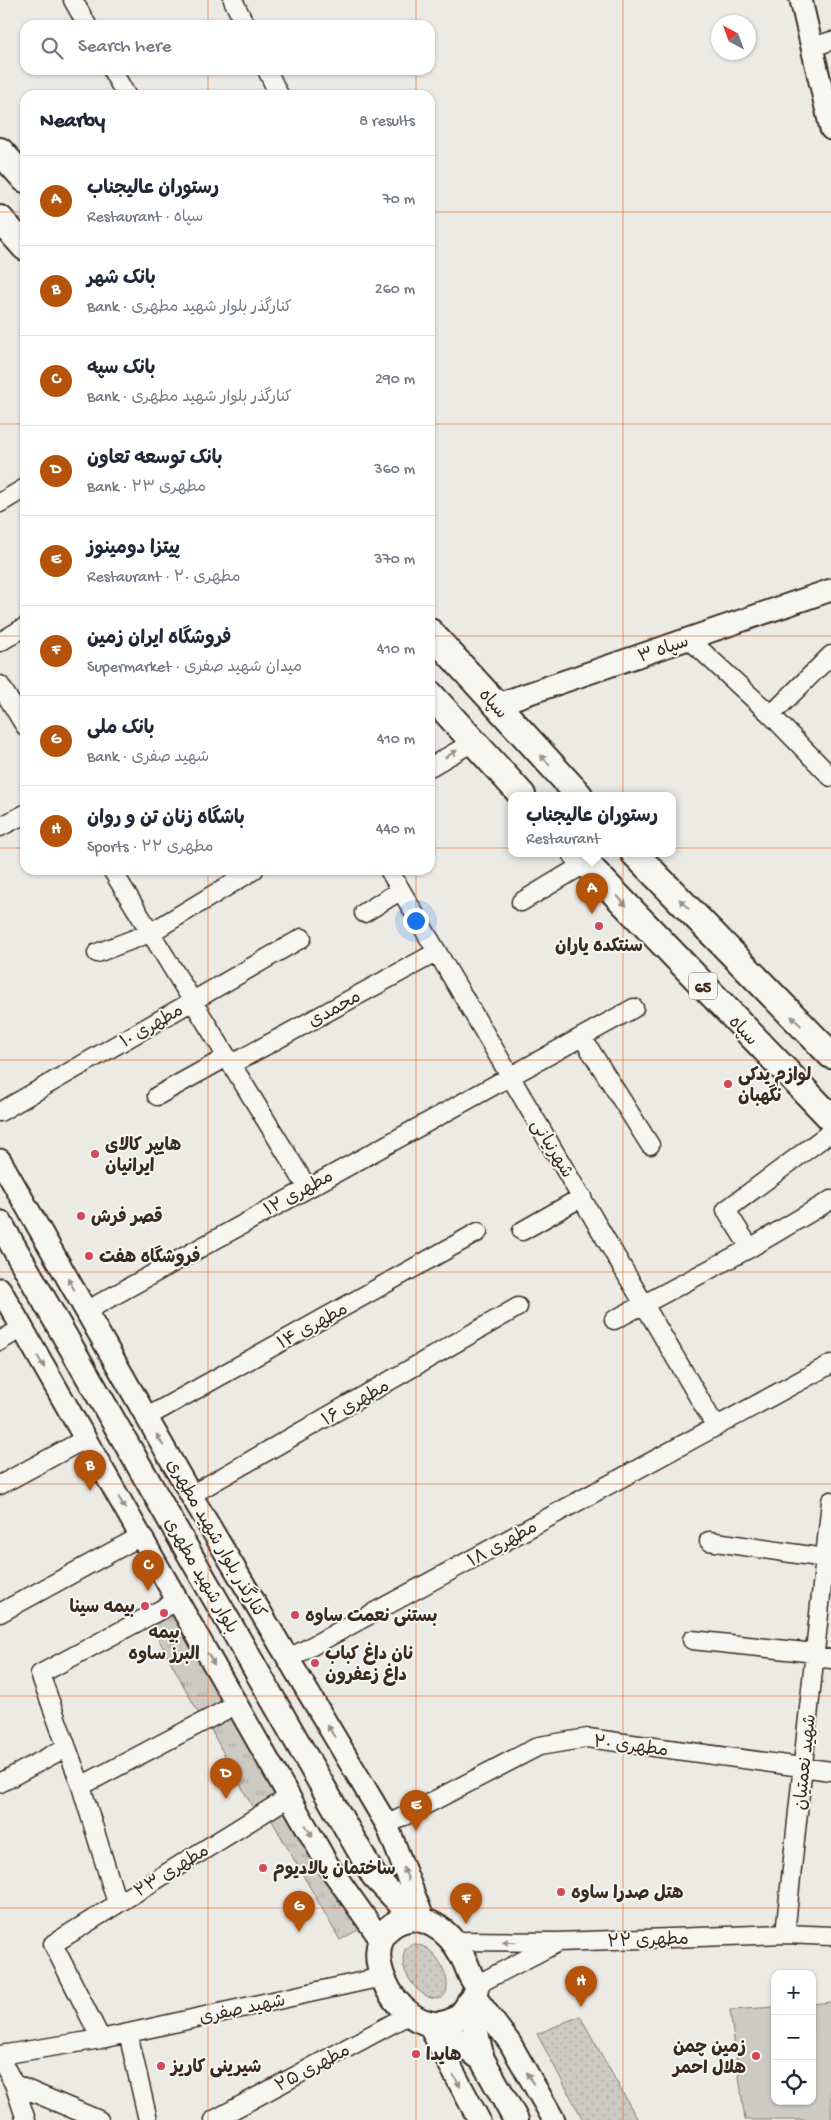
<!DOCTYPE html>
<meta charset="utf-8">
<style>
:root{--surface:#fff;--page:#f2f2f3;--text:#1f2937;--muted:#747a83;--line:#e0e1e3;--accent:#b45309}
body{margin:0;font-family:"Gochi Hand","Playpen Sans Arabic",sans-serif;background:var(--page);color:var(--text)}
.controls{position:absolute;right:15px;bottom:15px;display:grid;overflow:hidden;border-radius:10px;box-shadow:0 1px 4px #0004}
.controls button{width:45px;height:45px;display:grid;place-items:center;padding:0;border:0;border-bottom:1px solid var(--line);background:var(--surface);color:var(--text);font:25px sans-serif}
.compass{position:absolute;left:711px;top:15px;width:45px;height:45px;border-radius:50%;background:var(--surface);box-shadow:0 1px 4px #0004;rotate:319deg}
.you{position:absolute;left:415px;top:920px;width:18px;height:18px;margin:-12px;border:4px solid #fff;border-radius:50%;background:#1a73e8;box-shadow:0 0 0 8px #1a73e833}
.badge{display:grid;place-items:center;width:32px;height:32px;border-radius:50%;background:var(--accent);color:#fff;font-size:16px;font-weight:700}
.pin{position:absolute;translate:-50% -41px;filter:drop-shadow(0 1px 2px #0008)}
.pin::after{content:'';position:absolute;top:26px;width:18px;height:15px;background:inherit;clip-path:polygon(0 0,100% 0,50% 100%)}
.popup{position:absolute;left:508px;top:792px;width:168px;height:65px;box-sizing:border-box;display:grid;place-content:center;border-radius:10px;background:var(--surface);filter:drop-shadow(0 1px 4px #0005);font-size:16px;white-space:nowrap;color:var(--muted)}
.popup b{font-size:19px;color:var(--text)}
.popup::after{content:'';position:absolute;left:50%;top:100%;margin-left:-10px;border:10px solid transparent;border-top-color:var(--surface)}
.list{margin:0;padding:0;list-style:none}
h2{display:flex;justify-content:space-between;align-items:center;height:65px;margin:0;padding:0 20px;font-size:21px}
h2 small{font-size:16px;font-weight:400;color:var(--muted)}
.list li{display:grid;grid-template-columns:32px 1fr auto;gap:15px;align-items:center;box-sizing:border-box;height:90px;padding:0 20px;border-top:1px solid var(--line)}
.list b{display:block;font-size:19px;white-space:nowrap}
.list p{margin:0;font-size:16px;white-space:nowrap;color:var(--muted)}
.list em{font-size:16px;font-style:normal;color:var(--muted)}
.icon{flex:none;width:28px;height:28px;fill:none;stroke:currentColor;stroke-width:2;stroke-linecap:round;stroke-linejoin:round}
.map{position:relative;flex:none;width:831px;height:2120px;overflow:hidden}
.search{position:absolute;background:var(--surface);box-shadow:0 1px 4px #0004;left:20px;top:20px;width:415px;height:55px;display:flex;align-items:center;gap:12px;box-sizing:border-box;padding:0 18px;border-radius:15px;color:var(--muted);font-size:19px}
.panel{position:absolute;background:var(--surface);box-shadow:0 1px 4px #0004;left:20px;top:90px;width:415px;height:785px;border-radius:15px}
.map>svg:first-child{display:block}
.grass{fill:url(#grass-dots);stroke:#847a71}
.park{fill:url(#park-tufts);stroke:#847a71}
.pitch{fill:#cdcac4;stroke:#847a71}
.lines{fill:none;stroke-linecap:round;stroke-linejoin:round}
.minor-casing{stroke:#3b2a1e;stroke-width:21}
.tertiary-casing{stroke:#3b2a1e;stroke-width:25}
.secondary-casing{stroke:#3b2a1e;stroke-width:28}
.primary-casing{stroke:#3b2a1e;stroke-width:30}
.minor{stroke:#f6f6f2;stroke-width:18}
.tertiary{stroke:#f6f6f2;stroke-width:21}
.secondary{stroke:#f6f6f2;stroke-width:24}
.primary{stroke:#f6f6f2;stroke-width:26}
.oneway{fill:#989088}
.grid{fill:none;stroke:#df570d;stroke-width:1;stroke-opacity:0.55}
.poi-dot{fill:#d1495b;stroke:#f6f6f2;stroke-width:2}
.labels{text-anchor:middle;stroke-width:4;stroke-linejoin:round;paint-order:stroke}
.shield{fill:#f6f6f2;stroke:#73675e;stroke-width:1}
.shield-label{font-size:16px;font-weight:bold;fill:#3b2a1e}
.street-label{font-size:18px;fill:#3b2a1e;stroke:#f6f6f2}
.poi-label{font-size:18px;font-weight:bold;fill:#3b2a1e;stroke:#f6f6f2;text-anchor:start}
</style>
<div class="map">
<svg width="831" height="2120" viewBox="0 0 831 2120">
<defs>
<pattern id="grass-dots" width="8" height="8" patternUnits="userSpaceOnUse" patternTransform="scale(1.25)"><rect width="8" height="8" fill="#cdcac4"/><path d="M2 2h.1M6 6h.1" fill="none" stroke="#b1aea8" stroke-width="1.8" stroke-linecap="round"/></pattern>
<pattern id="park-tufts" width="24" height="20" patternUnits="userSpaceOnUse" patternTransform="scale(1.25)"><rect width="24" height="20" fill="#cdcac4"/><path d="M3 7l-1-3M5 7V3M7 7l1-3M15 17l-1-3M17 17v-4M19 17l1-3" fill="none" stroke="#b1aea8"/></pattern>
</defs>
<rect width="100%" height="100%" fill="#ebeae5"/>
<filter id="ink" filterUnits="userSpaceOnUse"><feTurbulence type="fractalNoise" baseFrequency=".02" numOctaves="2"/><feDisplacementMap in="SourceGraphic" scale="10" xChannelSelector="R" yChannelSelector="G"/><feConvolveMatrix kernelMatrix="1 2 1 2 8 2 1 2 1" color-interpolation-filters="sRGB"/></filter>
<g filter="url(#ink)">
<path class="grass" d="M411,1944C444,1942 462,2007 431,1998C422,1995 415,1988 410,1980C404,1971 400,1959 406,1948Z
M580,2016L638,2120H583L537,2034Z"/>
<path class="park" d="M175,1614L223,1700L199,1714L152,1627Z
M234,1714L279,1795L254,1810L210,1728Z
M289,1809L363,1927L340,1940L271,1819Z"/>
<path class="pitch" d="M831,2002V2120H745L730,2010L775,2007V2101H812V2004Z"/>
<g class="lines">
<g class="minor-casing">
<path id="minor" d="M73,0L87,25
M233,0L245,25
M812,47L831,41
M112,70L126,95
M267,70L279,95
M0,503L25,488
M689,639L771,715L831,777
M0,642L25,627
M0,685L25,726
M771,715L831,655
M430,767L473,742
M0,827L25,814
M112,870L307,1187
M389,870L716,1427
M521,902L586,863
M364,913L401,890
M97,953L150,933L254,870
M582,1037L650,1145
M232,1064L437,952
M157,1096L227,1057
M0,1112L302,938
M522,1231L582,1197
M750,1248L726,1210L831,1132
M86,1311L634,1008
M614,1320L750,1248L831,1200
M0,1341L22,1328
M147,1417L478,1232
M0,1485L85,1439
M191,1495L518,1307
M709,1541L825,1558
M0,1613L141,1536
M692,1640L815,1653
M815,1657L831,1659
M288,1659L831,1364
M0,1783L65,1748
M81,1786L237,1704
M387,1825L539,1746L588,1738L831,1771
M117,1903L81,1786L40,1674L177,1601
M785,1934L831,1501
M454,1941L557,1942L785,1934L831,1936
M476,1985L555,1944
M128,2033L148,2120
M101,2039L53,1944L289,1797
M0,2055L101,2039L382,1977
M0,2058L14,2084L26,2120
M14,2084L99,2120
M214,2120L410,2014"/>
</g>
<g class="tertiary-casing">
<path id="tertiary" d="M801,0L831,129
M495,705L831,590
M0,1160L191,1495L387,1825L424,1920
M0,1289L328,1865L381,1940
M474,1995L510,2043L554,2120
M427,2022L479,2120"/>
</g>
<g class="secondary-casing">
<path id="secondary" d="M0,1223L374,1876L414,1918
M414,1918C445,1924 460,1946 470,1974C472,1979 476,1982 476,1988C475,1995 471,1999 468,2005C463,2013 458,2019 449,2022C396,2041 340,1926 414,1918Z
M469,2002L482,2059
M436,2024L482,2059L516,2120"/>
</g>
<g class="primary-casing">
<path id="primary" d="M0,151L25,179
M0,219L25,247
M430,632L579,795
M430,694L522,795
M576,853L831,1118
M634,853L831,1055"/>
</g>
<use href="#minor" class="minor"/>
<use href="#tertiary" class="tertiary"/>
<use href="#secondary" class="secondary"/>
<use href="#primary" class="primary"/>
</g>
<defs><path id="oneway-solid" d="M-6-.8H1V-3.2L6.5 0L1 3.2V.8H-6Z" transform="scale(1.25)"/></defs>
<g class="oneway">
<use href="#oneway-solid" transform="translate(451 754) rotate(-31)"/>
<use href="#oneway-solid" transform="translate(545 760) rotate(-132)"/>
<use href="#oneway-solid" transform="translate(622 901) rotate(47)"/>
<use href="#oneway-solid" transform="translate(684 904) rotate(-134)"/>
<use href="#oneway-solid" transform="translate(796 1021) rotate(-135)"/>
<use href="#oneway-solid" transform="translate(71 1284) rotate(-120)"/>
<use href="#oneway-solid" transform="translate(41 1362) rotate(60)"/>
<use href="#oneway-solid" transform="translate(160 1440) rotate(-120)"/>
<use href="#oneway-solid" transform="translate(122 1503) rotate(60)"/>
<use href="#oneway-solid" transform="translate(211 1659) rotate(60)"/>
<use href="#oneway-solid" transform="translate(331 1731) rotate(-121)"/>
<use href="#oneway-solid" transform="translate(309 1831) rotate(60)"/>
<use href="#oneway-solid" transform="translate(406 1874) rotate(-111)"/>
<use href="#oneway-solid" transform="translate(509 1942) rotate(-179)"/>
<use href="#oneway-solid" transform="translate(530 2078) rotate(-119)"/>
<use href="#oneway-solid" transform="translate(457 2081) rotate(60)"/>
</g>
</g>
<path class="grid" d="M208,0V25M416,0V25M623,0V2120M208,70V95M416,70V95M0,212H25M430,212H831M0,424H25M430,424H831M0,636H25M430,636H831M0,848H25M430,848H831M208,870V2120M416,870V2120M0,1060H831M0,1272H831M0,1484H831M0,1696H831M0,1908H831"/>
<g class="poi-dot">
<circle cx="599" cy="926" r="5"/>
<circle cx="728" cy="1084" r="5"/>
<circle cx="95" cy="1154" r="5"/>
<circle cx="81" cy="1216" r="5"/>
<circle cx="89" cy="1256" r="5"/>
<circle cx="145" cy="1606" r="5"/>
<circle cx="164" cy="1613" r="5"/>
<circle cx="295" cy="1615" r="5"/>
<circle cx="315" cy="1663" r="5"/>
<circle cx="263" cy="1868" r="5"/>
<circle cx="561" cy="1892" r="5"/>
<circle cx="416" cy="2054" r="5"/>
<circle cx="756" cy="2056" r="5"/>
<circle cx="161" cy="2066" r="5"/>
</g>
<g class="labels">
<rect class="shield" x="689" y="972.5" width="28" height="27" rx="4"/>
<g class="shield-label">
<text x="703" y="992">65</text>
</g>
<g class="street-label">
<text transform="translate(663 648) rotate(-19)" y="6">سپاه ۳</text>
<text transform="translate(494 703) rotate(48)" y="6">سپاه</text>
<text transform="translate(334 1008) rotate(-29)" y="6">محمدی</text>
<text transform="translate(151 1025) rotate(-30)" y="6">مطهری ۱۰</text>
<text transform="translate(744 1030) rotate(47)" y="6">سپاه</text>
<text transform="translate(553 1148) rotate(59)" y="6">شهرنیانی</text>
<text transform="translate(298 1192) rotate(-29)" y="6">مطهری ۱۲</text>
<text transform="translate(312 1325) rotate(-29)" y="6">مطهری ۱۴</text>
<text transform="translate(355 1402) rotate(-30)" y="6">مطهری ۱۶</text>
<text transform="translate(217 1538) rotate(60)" y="6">کنارگذر بلوار شهید مطهری</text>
<text transform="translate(502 1543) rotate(-29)" y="6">مطهری ۱۸</text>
<text transform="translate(202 1575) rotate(60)" y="6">بلوار شهید مطهری</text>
<text transform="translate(631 1745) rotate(7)" y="6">مطهری ۲۰</text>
<text transform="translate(804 1762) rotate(-84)" y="6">شهید نعمتیان</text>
<text transform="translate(171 1870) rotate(-32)" y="6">مطهری ۲۳</text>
<text transform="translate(648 1939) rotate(-2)" y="6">مطهری ۲۲</text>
<text transform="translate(242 2008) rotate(-12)" y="6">شهید صفری</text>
<text transform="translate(312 2067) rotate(-28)" y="6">مطهری ۲۵</text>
</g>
<g class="poi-label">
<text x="599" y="951" text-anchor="middle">سنتکده یاران</text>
<text x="738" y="1080">لوازم یدکی<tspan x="738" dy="21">نگهبان</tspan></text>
<text x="105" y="1150">هایپر کالای<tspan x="105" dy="21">ایرانیان</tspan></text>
<text x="91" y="1222">قصر فرش</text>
<text x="99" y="1262">فروشگاه هفت</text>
<text x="135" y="1612" text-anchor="end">بیمه سینا</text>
<text x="305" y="1621">بستنی نعمت ساوه</text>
<text x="164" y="1638" text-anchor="middle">بیمه<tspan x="164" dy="21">البرز ساوه</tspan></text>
<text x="325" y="1659">نان داغ کباب<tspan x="325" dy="21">داغ زعفرون</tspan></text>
<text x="273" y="1874">ساختمان پالادیوم</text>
<text x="571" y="1898">هتل صدرا ساوه</text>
<text x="746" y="2052" text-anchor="end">زمین چمن<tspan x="746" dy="21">هلال احمر</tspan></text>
<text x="426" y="2060">هایدا</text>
<text x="171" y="2072">شیرینی کاریز</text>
</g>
</g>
</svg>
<div class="controls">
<button>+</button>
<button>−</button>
<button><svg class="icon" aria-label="locate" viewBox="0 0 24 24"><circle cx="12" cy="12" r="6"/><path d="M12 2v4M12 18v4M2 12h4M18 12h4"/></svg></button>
</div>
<svg class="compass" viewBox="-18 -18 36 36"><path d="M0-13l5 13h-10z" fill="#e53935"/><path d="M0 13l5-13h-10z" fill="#747a83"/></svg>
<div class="you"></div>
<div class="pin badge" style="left:592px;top:914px">A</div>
<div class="popup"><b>رستوران عالیجناب</b>Restaurant</div>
<div class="pin badge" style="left:90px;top:1491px">B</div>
<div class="pin badge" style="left:148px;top:1591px">C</div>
<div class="pin badge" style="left:226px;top:1799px">D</div>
<div class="pin badge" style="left:416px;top:1831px">E</div>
<div class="pin badge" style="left:466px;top:1924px">F</div>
<div class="pin badge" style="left:299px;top:1932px">G</div>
<div class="pin badge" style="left:581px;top:2007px">H</div>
<div class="search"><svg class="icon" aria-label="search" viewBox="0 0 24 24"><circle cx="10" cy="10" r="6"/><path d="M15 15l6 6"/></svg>Search here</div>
<section class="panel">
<h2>Nearby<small>8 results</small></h2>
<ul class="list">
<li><span class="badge">A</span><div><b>رستوران عالیجناب</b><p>Restaurant · سپاه</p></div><em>70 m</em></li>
<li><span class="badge">B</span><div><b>بانک شهر</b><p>Bank · کنارگذر بلوار شهید مطهری</p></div><em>260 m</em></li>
<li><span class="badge">C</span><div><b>بانک سپه</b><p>Bank · کنارگذر بلوار شهید مطهری</p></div><em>290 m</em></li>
<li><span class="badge">D</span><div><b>بانک توسعه تعاون</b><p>Bank · مطهری ۲۳</p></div><em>360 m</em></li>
<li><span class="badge">E</span><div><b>پیتزا دومینوز</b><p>Restaurant · مطهری ۲۰</p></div><em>370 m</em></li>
<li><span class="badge">F</span><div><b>فروشگاه ایران زمین</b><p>Supermarket · میدان شهید صفری</p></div><em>410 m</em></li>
<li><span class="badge">G</span><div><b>بانک ملی</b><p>Bank · شهید صفری</p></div><em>410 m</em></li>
<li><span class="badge">H</span><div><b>باشگاه زنان تن و روان</b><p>Sports · مطهری ۲۲</p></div><em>440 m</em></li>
</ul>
</section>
</div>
